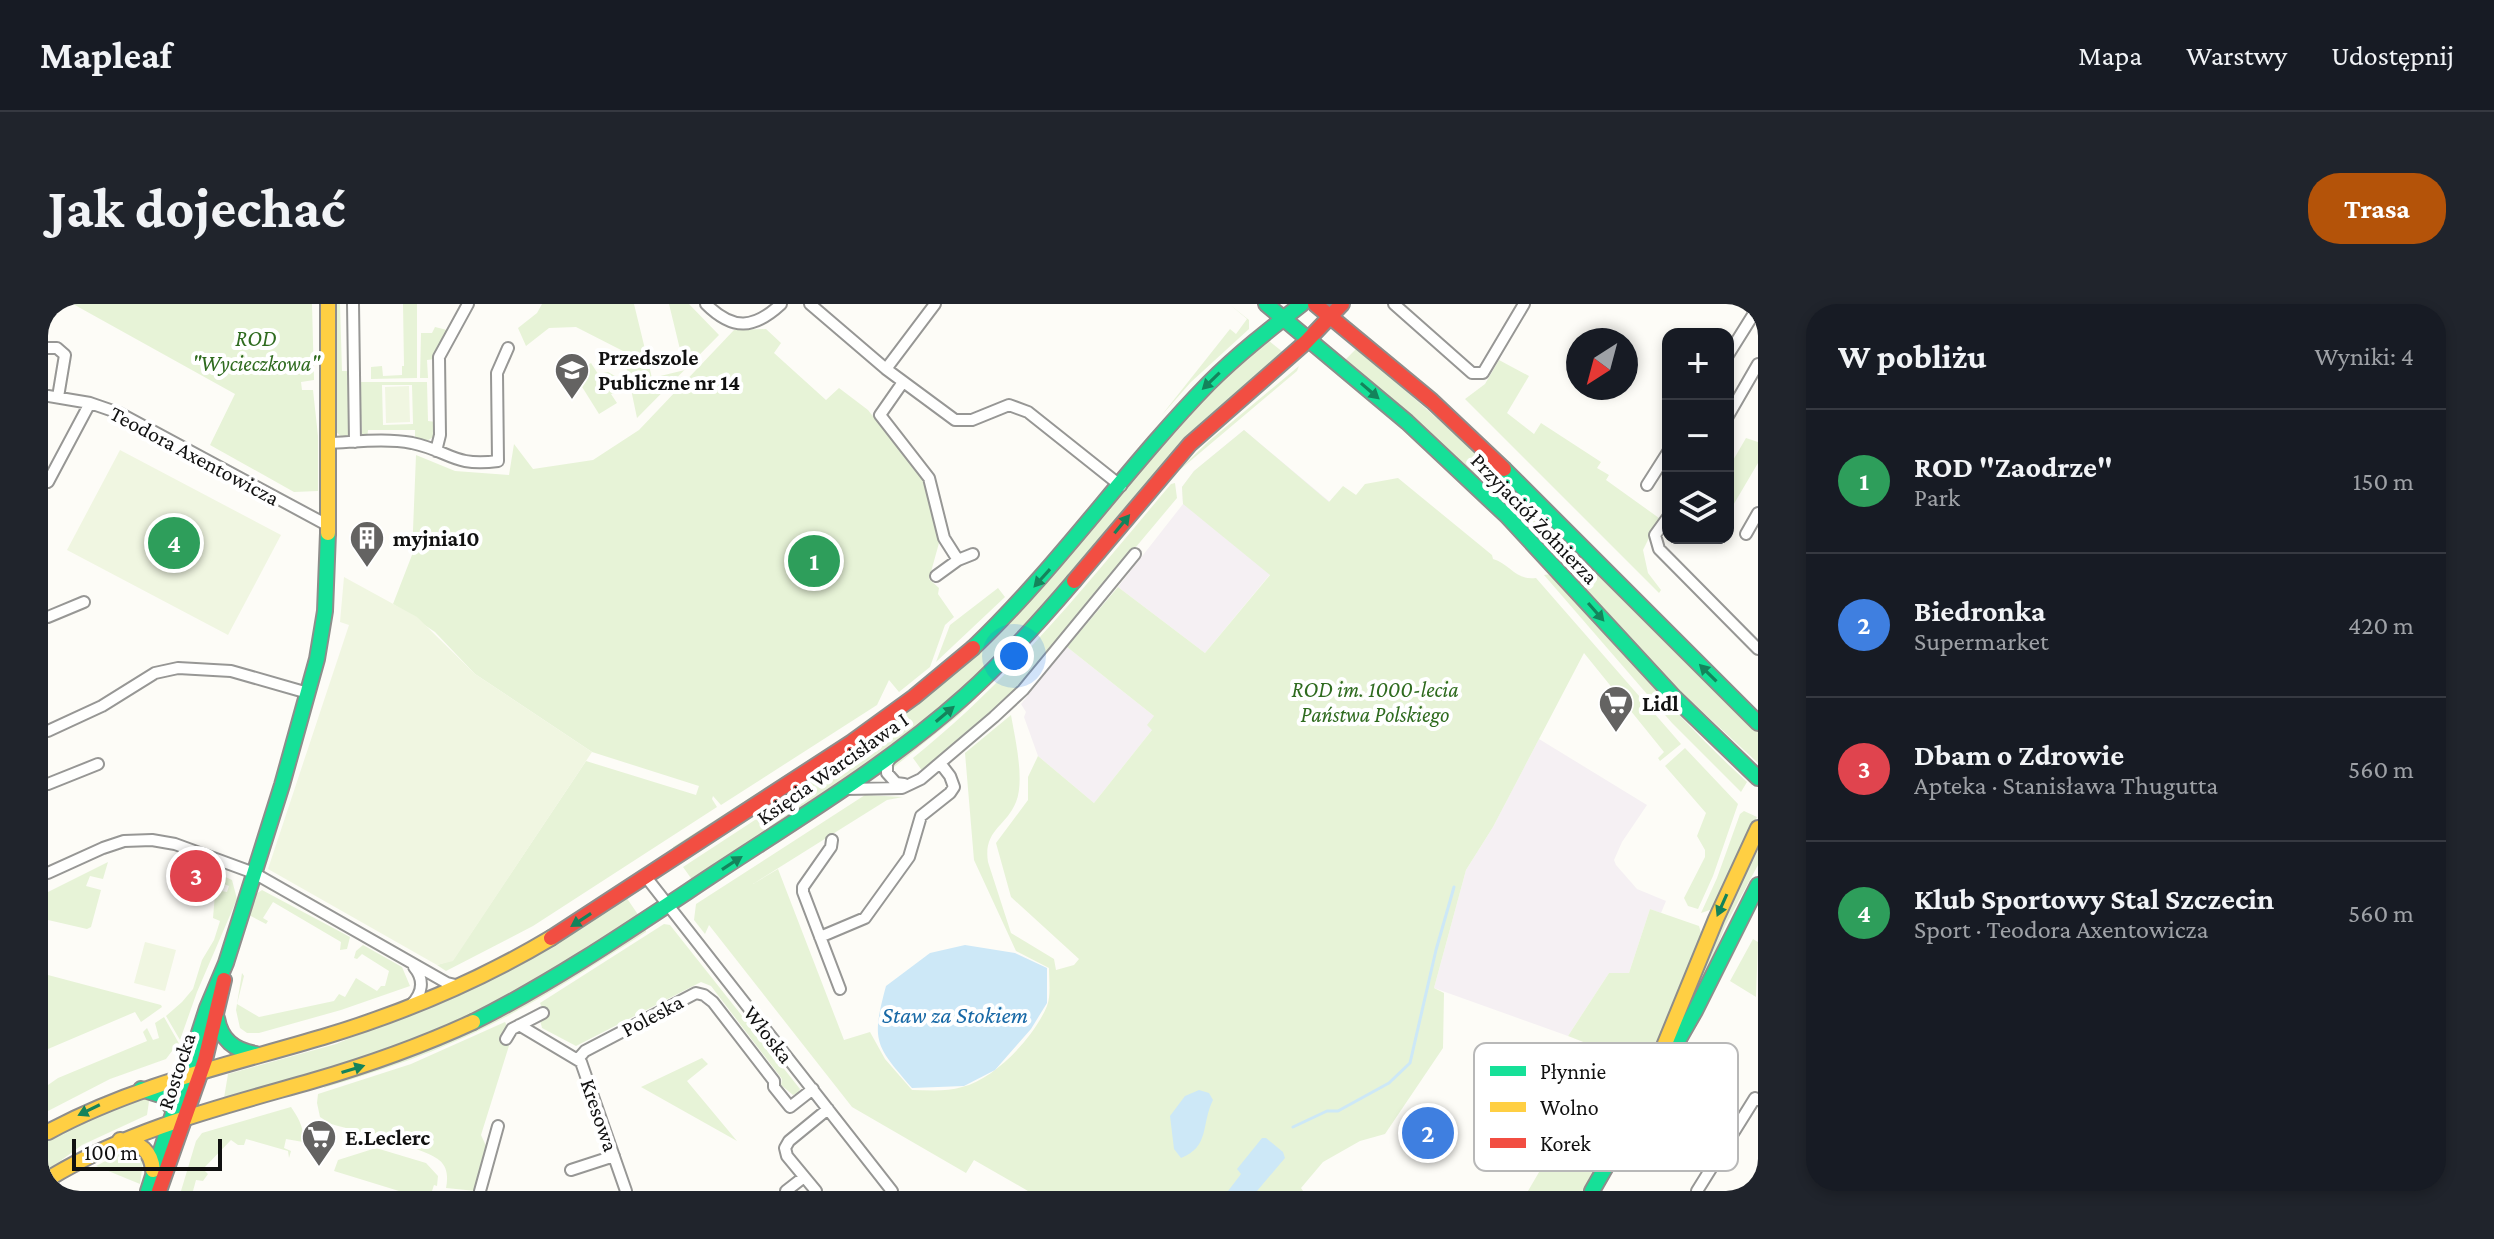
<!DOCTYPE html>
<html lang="pl">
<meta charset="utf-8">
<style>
:root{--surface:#171b24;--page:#20242c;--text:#f1f3f6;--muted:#9ea1a6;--line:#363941;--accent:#b45309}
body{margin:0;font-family:"Crimson Pro",serif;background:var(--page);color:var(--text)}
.controls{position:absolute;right:24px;top:24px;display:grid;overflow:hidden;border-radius:16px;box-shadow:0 4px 12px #0003}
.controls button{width:72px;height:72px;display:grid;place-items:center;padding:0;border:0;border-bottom:2px solid var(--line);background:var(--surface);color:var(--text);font:40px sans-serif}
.compass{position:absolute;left:1518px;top:24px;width:72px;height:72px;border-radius:50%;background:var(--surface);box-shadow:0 4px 12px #0003;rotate:216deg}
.scale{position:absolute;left:24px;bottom:20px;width:150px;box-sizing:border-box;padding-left:8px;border:4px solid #111;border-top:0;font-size:22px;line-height:28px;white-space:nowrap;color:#111;-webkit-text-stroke:6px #fff;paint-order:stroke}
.you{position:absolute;left:966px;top:352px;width:28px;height:28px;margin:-20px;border:6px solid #fff;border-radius:50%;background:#1a73e8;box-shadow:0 0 0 12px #1a73e833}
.badge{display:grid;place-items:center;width:52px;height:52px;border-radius:50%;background:var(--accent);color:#fff;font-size:26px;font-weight:700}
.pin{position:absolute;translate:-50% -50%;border:4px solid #fff;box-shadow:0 2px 8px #0006}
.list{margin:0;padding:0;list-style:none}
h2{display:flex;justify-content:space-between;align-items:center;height:104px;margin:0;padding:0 32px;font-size:34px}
h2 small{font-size:26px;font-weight:400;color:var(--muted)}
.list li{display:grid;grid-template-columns:52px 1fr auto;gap:24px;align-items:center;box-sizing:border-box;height:144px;padding:0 32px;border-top:2px solid var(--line)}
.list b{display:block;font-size:30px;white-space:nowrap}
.list p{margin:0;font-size:26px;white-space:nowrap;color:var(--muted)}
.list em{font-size:26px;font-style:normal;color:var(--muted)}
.icon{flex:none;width:44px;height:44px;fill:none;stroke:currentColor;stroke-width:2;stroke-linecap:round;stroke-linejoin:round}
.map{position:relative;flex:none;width:1710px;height:887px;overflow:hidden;border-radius:32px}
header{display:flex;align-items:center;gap:48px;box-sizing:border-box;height:112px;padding:0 40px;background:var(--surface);border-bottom:2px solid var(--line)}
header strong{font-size:38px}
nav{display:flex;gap:44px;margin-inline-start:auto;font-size:28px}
.intro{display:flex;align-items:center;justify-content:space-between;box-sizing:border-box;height:192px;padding:0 48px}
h1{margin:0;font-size:56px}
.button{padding:20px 36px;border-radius:32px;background:var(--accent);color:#fff;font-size:28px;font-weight:700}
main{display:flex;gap:48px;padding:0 48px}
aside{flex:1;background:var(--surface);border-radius:32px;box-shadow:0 4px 12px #0003}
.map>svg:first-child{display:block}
.industrial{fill:#f5f0f3}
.green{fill:#e7f3d7;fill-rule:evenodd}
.pitch{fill:#f0f6e1}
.water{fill:#cde8f7}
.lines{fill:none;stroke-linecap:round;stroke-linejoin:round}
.stream{stroke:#cde8f7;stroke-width:3}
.street-casing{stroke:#979795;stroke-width:14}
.fast-casing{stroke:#8e8d8b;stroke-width:18}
.slow-casing{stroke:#8e8d8b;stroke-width:18}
.jam-casing{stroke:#8e8d8b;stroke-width:18}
.street{stroke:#fffffe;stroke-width:10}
.fast{stroke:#16e098;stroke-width:14}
.slow{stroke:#ffcf43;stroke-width:14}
.jam{stroke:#f24e42;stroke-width:14}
.oneway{fill:#14835b}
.labels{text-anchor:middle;stroke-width:8;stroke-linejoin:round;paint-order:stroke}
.park-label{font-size:22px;font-style:italic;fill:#2f6b1f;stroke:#fff}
.poi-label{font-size:22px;font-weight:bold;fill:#111;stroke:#fff;text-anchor:start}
.street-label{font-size:22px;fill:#111;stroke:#fff}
.water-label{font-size:24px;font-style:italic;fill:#1768a6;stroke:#fff}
.key{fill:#fff;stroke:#b8b8b8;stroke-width:2}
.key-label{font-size:22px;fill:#111}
</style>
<header>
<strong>Mapleaf</strong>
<nav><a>Mapa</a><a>Warstwy</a><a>Udostępnij</a></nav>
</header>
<div class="intro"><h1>Jak dojechać</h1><a class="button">Trasa</a></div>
<main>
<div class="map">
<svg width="1710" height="887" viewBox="0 0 1710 887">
<rect width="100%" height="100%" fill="#fdfcf7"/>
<path class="industrial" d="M1196,126L1282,198L1157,349L1070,283L1135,200L1134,183L1146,167Z
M1019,343L1106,412L1104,426L1046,499L990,452L976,413L978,408L973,400Z
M1491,435L1599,501L1574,538L1566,556L1568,561L1589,585L1618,597L1613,609L1602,605L1581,669H1561L1520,732L1386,684L1418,566L1445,523Z"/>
<path class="green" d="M25,0H264L266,76L253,78L254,86H265L270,132V187L246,188L162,141L187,90Z
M283,0H292L294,67H302L303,129L296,135L285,125Z
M355,0H369V74L323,75V63L334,62L335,72L354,71V62H356Z
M494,0H586L604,74L637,66L621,0H641L671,31L589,114L575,47L528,23L501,24L478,42L470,24L489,9Z
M1181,0L1201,16V25L1143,78L1113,112L1182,25L1188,30L1199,15Z
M387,23L399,26L387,55L379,56L380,74H372L373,29H384Z
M718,25L733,39L726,49L778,96L791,84L820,106L878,180L891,239L881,275L891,284L890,290L906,313L897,321L882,363L851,388L841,376L829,401L673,501L665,492L664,495L669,503L485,622L398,667L389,661L405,656L538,457L648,491L651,482L544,448L427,370L387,328L345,300L364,251L368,151L407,167L461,171L466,140L485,165L545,156L591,126L686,26Z
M1220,36L1236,49L939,363L899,400L840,447L645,577L635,563L719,508L757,477L834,425L895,378L969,310L1001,276L1138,113L1168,81Z
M1309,44L1450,168L1710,426V459L1593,351L1295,58Z
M1451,56L1481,72L1459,109L1486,130L1493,119L1553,158L1549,164L1561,171L1558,176L1611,214L1595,246L1600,269L1613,286L1611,289L1417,95L1437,80Z
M543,59L552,73L555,69L560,68L567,72L571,81L569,89L563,90L569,99L551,110L526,70Z
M1251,62L1249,67L1121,175L987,334L911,411L845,464L848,457L926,393L986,333L1115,181L1161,137Z
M311,78H379L380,117L388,118L387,132L377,138L367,134V126H320L319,135L314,131ZM334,81H364L365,120L335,121Z
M1196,126L1281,198L1295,182L1308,191L1317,180L1350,174L1444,251L1445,255C1462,260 1468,277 1488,274L1633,440L1612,457L1610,454L1616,448L1536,349L1445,523L1418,566L1386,684L1396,689L1395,744L1337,830L1312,837L1275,858L1253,884L1255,887H980L926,856L918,869L804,803L661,621L657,630L646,616L648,600L817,491L855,493L839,496L705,580L730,565L796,736L822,728L837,755L864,786C880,786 898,788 914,783C947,775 986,733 999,702C1003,692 1001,676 1001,664L968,647L926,556L917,449L963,411C967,434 977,476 968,498C958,523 935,526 940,558L963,629L1006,655L1008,666L1026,661L1031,655L963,593L948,539L980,496V473L990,452L1046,499L1104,426L1099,421L1106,412L1019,343L1070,283L1157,349L1222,271L1135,200L1134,183L1146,167Z
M1698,134L1710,138V159L1680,210V165Z
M1127,179L1129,194L974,379L947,406L875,468L865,454C964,375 1042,276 1123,180Z
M1503,270C1568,340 1628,413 1699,478L1693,488L1624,419L1496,271Z
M950,284L957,293L888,358L902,321Z
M845,402L625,548V543Z
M1637,444L1690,500L1665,572L1650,605L1640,602L1636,594L1657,553V546L1649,532L1658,509L1617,462Z
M1696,507L1709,513L1669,599L1662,606L1653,609L1669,574L1692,510Z
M1710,537V561L1677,622L1660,668L1635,712L1678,605Z
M60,558L55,575L42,572L38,582L53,586L43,623L39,625L0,616V588Z
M173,571L184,576L189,595L149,688L132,736L118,712L134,698L145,685L154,656L166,636L172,617L165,614L167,590L168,586L179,588L181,582L171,578Z
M214,586L302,633L299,645L292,646L293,638L225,598L215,614L220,617L218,620L201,611L208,590Z
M578,593L591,612L464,691L408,719L318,755L176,794L180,770L288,740L333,721Z
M1602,605L1651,622L1654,632L1585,801L1537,887H1480L1561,748L1520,732L1561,669H1581Z
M616,620L622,621L752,785L750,789L745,791L733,781L734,775L663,682L653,678L528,742L494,724L492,716L496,708L492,699Z
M598,623V628C548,660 499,692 446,719C392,747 333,767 275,784L288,777L341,760Z
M1705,635L1710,638L1708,693L1682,677Z
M315,641L354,663L362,682L293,706L211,729H199L192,724L188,706L194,669L196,672L189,700L211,713L286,697L291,690L297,693L308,674L329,687L333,682H337L341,667L314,650L309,655L306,654L308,647Z
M0,671L113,701L114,703L93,718L87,708L0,745Z
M116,713L133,743H127L118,755L62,775L0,807V781L10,774L99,737L95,728L99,724L105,736L111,734L107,719Z
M457,718L464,732L433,831L440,846L428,887L398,884C400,874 400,863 391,856C378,844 304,826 283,820L272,813L269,799L270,790L363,760Z
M654,754L660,760L639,777L689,837L593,783Z
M89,791H102L99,811L34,841L0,866V836L20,823Z
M243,803C250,813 257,825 255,838L238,835L236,844L243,847L241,854L240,847L198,835L196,841H190L183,836L155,865L160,870L155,877L148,876L145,887H133L148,837L154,829Z
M328,844L378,859L390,872L389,882L386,881L384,887H351L286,867L290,856Z
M81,847L90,851L95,858L92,880L48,862L71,850Z"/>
<path class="pitch" d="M361,82L362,118L338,119L337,83Z
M72,146L233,231L180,331L19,246Z
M296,273L369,313L427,370L544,448L405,657L389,661L220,565L301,321L292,318Z
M97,638L128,646L117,687L86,679Z"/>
<path class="water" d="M917,641L967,649L999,664V699L983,725L947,766L916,782L864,784C827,741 823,738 838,682L882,649Z
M1151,786L1161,789L1165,796C1153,820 1162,843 1133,854L1126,845L1122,812L1137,792Z
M1214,834H1218L1235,848L1237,854L1209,887H1180L1193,870L1189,865Z"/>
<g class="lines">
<path class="stream" d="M1245,823L1279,807H1290L1341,779L1362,759L1388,646L1406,583"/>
<g class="street-casing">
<path id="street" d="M305,0L307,138
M658,0C685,27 706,25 733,0
M762,0L838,65L887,0
M1346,0L1424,69H1435L1476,0
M0,44H9L17,51L10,93
M1680,51L1710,3
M838,65L907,116H924L961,101L980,108L1073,182
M855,78L832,111L881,174L896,234L910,256
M0,92L42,99L71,109L281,222
M1680,112L1710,60
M280,139C308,138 337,134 364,139C402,147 405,163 450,157L449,69L460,44
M388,147L392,131L391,53L420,0
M0,178L42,99
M1599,181L1620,148
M1620,213L1607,231L1611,245L1710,345
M1698,230L1710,209
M888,272L910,256L925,250
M0,313L36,298
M0,427L54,402L107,369L130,364L183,367L260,389
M843,453L839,460V469L848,479L856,480
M0,480L50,460
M797,485L854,484L873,475L946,413L975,386L1087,250
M784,536L783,543L755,583V588L792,685
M0,569L55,544L76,537L104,536L127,540L206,569L399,679L412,682
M598,573L844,887
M772,633L817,614L861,553L873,512L902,489L906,483L902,472L892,459
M363,701C374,690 377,676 366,663
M471,721L533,758L578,887
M458,735L464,725L495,709
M530,755L537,747L648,689L656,691L665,698L726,777V783L742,803L765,785
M523,866L566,852
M432,887L450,822
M738,887L756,873
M768,887L739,852L737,844L741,837L780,805
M1649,887L1707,794L1710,796"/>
</g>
<g class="fast-casing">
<path id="fast" d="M1218,0L1359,118L1459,212L1627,394L1710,474
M1456,165L1710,419
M925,344C1011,262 1078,164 1161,79C1190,50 1222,25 1254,0
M169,714C173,736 186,746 208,750
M425,718C511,675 589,621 669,568C754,512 841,460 917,392C957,356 992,317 1026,277
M93,785L115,792L129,811
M100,887L159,704L178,659L234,481L269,355L277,307L280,229
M1544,887L1647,707L1710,581"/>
</g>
<g class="slow-casing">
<path id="slow" d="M280,0V229
M1607,764L1668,615L1710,524
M0,828C87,781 181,761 275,733C355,709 431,677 503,634
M72,836C91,838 103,846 105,866
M0,875C82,825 173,803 264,777C319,761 373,742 425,718"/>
</g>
<g class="jam-casing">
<path id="jam" d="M1267,0L1384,97L1456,165
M1026,277L1142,140L1258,38L1294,0
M503,634L804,438L866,393L925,344
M111,887L157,756L176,676"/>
</g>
<use href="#street" class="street"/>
<use href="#fast" class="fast"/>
<use href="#slow" class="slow"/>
<use href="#jam" class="jam"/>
</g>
<defs><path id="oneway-solid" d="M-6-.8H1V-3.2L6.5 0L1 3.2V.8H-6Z" transform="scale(2)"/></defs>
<g class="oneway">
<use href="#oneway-solid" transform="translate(1163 77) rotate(136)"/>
<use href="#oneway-solid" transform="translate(1322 87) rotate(41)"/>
<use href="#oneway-solid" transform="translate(1074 220) rotate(-51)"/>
<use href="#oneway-solid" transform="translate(994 274) rotate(132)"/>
<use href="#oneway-solid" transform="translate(1548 308) rotate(49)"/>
<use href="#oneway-solid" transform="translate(1660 369) rotate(-135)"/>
<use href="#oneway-solid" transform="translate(897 410) rotate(-40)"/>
<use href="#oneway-solid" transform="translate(684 559) rotate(-33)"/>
<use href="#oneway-solid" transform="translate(1674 601) rotate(114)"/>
<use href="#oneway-solid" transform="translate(533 616) rotate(147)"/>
<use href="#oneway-solid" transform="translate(305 765) rotate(-17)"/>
<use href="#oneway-solid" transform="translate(41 806) rotate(154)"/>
</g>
<defs>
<g id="school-pin" transform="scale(1.8)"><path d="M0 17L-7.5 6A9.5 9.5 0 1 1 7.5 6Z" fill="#646362" stroke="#fff"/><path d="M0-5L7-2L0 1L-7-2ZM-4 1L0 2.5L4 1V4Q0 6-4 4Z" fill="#fff"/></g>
<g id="building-pin" transform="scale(1.8)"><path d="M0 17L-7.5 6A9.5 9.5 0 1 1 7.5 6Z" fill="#646362" stroke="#fff"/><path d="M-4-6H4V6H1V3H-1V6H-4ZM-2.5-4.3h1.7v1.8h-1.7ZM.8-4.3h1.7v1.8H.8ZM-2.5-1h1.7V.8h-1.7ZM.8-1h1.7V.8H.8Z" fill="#fff"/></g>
<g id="supermarket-pin" transform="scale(1.8)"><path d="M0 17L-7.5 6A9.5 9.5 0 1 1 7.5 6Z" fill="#646362" stroke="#fff"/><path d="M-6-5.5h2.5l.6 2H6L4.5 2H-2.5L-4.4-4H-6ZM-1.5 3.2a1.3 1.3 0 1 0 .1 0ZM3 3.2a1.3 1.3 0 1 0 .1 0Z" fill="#fff"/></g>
</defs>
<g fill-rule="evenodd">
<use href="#school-pin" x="524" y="66"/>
<use href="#building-pin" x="319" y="234"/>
<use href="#supermarket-pin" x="1568" y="399"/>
<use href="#supermarket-pin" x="271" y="833"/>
</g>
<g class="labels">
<g class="park-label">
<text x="208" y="42">ROD<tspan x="208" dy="25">"Wycieczkowa"</tspan></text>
<text x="1327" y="393">ROD im. 1000-lecia<tspan x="1327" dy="25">Państwa Polskiego</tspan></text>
</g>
<g class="poi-label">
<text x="550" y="61">Przedszole<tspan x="550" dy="25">Publiczne nr 14</tspan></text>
<text x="345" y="242">myjnia10</text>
<text x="1594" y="407">Lidl</text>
<text x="297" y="841">E.Leclerc</text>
</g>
<g class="street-label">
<text transform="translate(147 151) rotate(28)" y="8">Teodora Axentowicza</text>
<text transform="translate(1487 214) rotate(46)" y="8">Przyjaciół Żołnierza</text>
<text transform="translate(784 464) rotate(-35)" y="8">Księcia Warcisława I</text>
<text transform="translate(604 711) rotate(-28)" y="8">Poleska</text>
<text transform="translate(721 730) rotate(52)" y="8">Włoska</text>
<text transform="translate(128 767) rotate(-72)" y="8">Rostocka</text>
<text transform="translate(552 811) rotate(71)" y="8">Kresowa</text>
</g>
<g class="water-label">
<text x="907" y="719">Staw za Stokiem</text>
</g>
</g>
<rect x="1426" y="739" width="264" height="128" rx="12" class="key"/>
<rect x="1442" y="762" width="36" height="10" fill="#16e098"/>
<rect x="1442" y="798" width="36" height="10" fill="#ffcf43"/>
<rect x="1442" y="834" width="36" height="10" fill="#f24e42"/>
<g class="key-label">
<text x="1492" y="775">Płynnie</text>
<text x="1492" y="811">Wolno</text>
<text x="1492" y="847">Korek</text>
</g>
</svg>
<div class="controls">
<button>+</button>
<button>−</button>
<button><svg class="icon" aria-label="layers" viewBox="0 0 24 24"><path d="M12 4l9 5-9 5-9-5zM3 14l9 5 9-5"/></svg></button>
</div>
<svg class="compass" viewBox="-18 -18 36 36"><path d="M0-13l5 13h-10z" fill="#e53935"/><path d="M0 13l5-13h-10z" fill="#9ea1a6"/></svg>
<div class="scale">100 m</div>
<div class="you"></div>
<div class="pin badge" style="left:766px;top:257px;background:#2e9e5b">1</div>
<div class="pin badge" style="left:1380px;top:829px;background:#3f7fe0">2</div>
<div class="pin badge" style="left:148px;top:572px;background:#e0444e">3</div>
<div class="pin badge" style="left:126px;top:239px;background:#2e9e5b">4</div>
</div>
<aside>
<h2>W pobliżu<small>Wyniki: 4</small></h2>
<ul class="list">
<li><span class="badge" style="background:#2e9e5b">1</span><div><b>ROD &quot;Zaodrze&quot;</b><p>Park</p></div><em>150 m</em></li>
<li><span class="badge" style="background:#3f7fe0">2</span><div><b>Biedronka</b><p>Supermarket</p></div><em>420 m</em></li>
<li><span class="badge" style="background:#e0444e">3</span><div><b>Dbam o Zdrowie</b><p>Apteka · Stanisława Thugutta</p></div><em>560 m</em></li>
<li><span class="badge" style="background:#2e9e5b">4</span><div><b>Klub Sportowy Stal Szczecin</b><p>Sport · Teodora Axentowicza</p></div><em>560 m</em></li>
</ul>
</aside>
</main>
